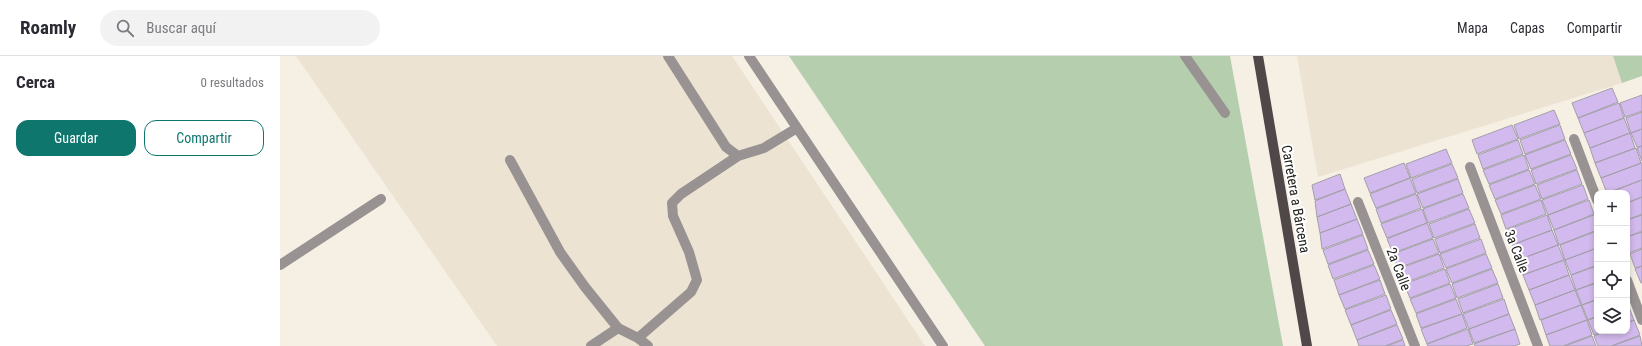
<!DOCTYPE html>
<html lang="es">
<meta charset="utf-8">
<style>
:root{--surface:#fff;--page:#f2f2f3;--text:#2b2b33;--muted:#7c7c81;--line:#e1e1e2;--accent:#0f766e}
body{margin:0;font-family:"Roboto Condensed",sans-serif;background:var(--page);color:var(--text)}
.controls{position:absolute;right:12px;bottom:12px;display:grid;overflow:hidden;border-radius:8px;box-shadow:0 2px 6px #0003}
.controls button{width:36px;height:36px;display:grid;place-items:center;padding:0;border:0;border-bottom:1px solid var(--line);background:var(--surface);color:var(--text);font:20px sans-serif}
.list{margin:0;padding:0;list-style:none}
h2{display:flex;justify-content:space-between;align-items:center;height:52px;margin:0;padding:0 16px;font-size:17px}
h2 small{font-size:13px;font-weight:400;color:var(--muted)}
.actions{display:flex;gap:8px;padding:12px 16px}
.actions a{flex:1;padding:9px 0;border:1px solid var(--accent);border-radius:12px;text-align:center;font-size:14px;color:var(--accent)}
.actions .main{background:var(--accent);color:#fff}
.icon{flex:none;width:22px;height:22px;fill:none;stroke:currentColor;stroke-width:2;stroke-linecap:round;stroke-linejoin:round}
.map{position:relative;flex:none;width:1362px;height:290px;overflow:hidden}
header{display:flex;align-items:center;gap:24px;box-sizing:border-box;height:56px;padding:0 20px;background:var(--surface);border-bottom:1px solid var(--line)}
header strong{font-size:19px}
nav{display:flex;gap:22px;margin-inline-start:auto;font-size:14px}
.search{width:280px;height:36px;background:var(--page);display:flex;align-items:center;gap:10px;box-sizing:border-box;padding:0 14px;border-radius:22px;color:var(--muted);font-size:15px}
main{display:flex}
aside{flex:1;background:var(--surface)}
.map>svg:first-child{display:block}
.built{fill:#ece3d2}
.green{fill:#b5cfae}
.building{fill:#d3baee;stroke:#a39fa9}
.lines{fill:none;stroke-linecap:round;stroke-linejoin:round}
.minor{stroke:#989293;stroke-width:10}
.major{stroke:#504749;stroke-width:10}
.labels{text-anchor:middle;stroke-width:4;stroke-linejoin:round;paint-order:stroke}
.street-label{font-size:14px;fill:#23211d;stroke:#fff}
</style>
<header>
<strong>Roamly</strong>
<div class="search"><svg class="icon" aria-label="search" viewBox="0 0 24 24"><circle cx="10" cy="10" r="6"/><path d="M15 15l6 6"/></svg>Buscar aquí</div>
<nav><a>Mapa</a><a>Capas</a><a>Compartir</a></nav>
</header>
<main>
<aside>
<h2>Cerca<small>0 resultados</small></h2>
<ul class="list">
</ul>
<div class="actions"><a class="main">Guardar</a><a>Compartir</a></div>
</aside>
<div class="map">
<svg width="1362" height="290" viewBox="0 0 1362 290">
<rect width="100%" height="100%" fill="#f5efe4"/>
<path class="built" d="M16,0H452L645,290H217Z
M1017,0H1333L1342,27L1038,121Z"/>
<path class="green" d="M509,0H950L1003,290H705Z
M1333,0H1362V20L1342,27Z"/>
<path class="building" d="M1332,32L1338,46L1298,62L1292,47Z
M1362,39V55L1345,61L1340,47Z
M1339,47L1344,62L1304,77L1298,62Z
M1274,54L1280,68L1239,83L1234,69Z
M1362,56V73L1351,77L1346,62Z
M1344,62L1350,77L1310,92L1304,77Z
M1232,69L1238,83L1197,98L1192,84Z
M1280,69L1285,83L1245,98L1240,84Z
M1362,73V90L1357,91L1351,77Z
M1350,77L1355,92L1315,107L1310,92Z
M1238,84L1243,98L1203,113L1198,99Z
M1285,84L1291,98L1251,113L1245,99Z
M1362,90V105L1357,92Z
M1356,92L1361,107L1321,122L1315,107Z
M1166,93L1172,107L1131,122L1126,108Z
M1244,99L1249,113L1209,128L1203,114Z
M1291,99L1297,113L1256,128L1251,114Z
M1124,107L1130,122L1090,137L1084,122Z
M1362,107V124L1327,137L1321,122Z
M1172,108L1178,122L1137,137L1132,123Z
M1249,114L1255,128L1215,143L1209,129Z
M1297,114L1302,128L1262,143L1257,129Z
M1060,118L1065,133L1035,144L1032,129Z
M1130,122L1136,137L1096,152L1090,138Z
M1178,123L1183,137L1143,152L1137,138Z
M1362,124V141L1347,147V137H1328Z
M1255,129L1261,143L1221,158L1215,144Z
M1303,129L1308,143L1268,159L1262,144Z
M1065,133L1071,148L1037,161L1035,145Z
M1136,138L1141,152L1101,167L1096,153Z
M1183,138L1189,152L1148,167L1143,153Z
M1362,141V158L1347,164V147Z
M1261,144L1266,158L1226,173L1221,159Z
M1309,144L1314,158L1274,174L1268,159Z
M1071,148L1077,163L1040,177L1037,161Z
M1142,153L1147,167L1107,182L1101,168Z
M1189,153L1195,167L1154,182L1149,168Z
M1267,159L1272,174L1232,189L1226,174Z
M1314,159L1317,167V174L1279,189L1274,174Z
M1362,159V175L1347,181V164Z
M1077,163L1083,178L1042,193L1040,177Z
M1147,167L1153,182L1113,197L1107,183Z
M1195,168L1200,182L1160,197L1155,183Z
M1272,174L1278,189L1238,204L1232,189Z
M1317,175V192L1285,204L1280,189Z
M1362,176V192L1349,197L1347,190V181Z
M1083,179L1088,193L1048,208L1043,194Z
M1153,183L1159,197L1118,212L1113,198Z
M1201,183L1206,197L1166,212L1160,198Z
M1278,189L1284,204L1243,219L1238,204Z
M1317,192V209L1291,219L1285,204Z
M1362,193V210L1355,212L1350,198Z
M1088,194L1094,208L1053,223L1048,209Z
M1159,198L1164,212L1124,227L1118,213Z
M1206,198L1212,212L1172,227L1166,213Z
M1284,204L1289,219L1249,234L1243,219Z
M1094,209L1100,223L1059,239L1054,224Z
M1317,210V226L1296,234L1291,219Z
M1362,210V227H1361L1355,213Z
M1165,213L1170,227L1130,242L1124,228Z
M1212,213L1218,227L1177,242L1172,228Z
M1289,219L1295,234L1255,249L1249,234Z
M1100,224L1105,238L1065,253L1059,239Z
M1317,227V243L1302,249L1296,234Z
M1170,228L1176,242L1136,257L1130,243Z
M1218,228L1223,242L1183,257L1178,243Z
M1295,234L1301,249L1260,264L1255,249Z
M1106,239L1111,253L1071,269L1065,254Z
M1176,243L1182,258L1141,272L1136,258Z
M1224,243L1229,258L1189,273L1183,258Z
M1317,244V260L1308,264L1302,249Z
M1301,249L1307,264L1266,279L1261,264Z
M1348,249L1354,264L1347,267V250Z
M1111,254L1117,268L1077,284L1071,269Z
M1182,258L1187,272L1147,288L1141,273Z
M1229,258L1235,273L1194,287L1189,273Z
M1317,261V275H1324L1314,279L1308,264Z
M1307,264L1312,279L1283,290H1270L1266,279Z
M1354,264L1360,279L1331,290H1318L1314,280L1326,275H1347V267Z
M1117,269L1123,283L1105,290H1079L1077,284Z
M1188,273L1193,288L1186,290H1148L1147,288Z
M1235,273L1240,288L1234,290H1195L1194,288Z
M1312,280L1316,290H1285Z
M1360,280L1362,290H1332Z
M1123,284L1125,290H1107Z"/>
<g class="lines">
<path class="minor" d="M388,0L446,91L458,100L484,92L517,72
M469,0L663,290
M905,0L945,57
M1294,83L1317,144
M230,104L280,196L305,231L338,272L358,282L368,290
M1190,111L1258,290
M1078,146L1135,290
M0,209L101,143
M1347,224L1362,264
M358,282L411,236L417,224L409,196L393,160L392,147L401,138L458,100
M311,290L338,272"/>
<path class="major" d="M978,0L1027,290"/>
</g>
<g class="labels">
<g class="street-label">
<text transform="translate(1016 143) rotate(80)" y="5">Carretera a Bárcena</text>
<text transform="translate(1237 195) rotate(69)" y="5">3a Calle</text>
<text transform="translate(1119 213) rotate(69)" y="5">2a Calle</text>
</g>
</g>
</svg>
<div class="controls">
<button>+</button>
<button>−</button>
<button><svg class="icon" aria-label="locate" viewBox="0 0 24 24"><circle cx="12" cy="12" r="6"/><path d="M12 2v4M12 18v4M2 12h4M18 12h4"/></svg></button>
<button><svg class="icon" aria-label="layers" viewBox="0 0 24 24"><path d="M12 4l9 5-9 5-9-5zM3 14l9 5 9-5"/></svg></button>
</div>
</div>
</main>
